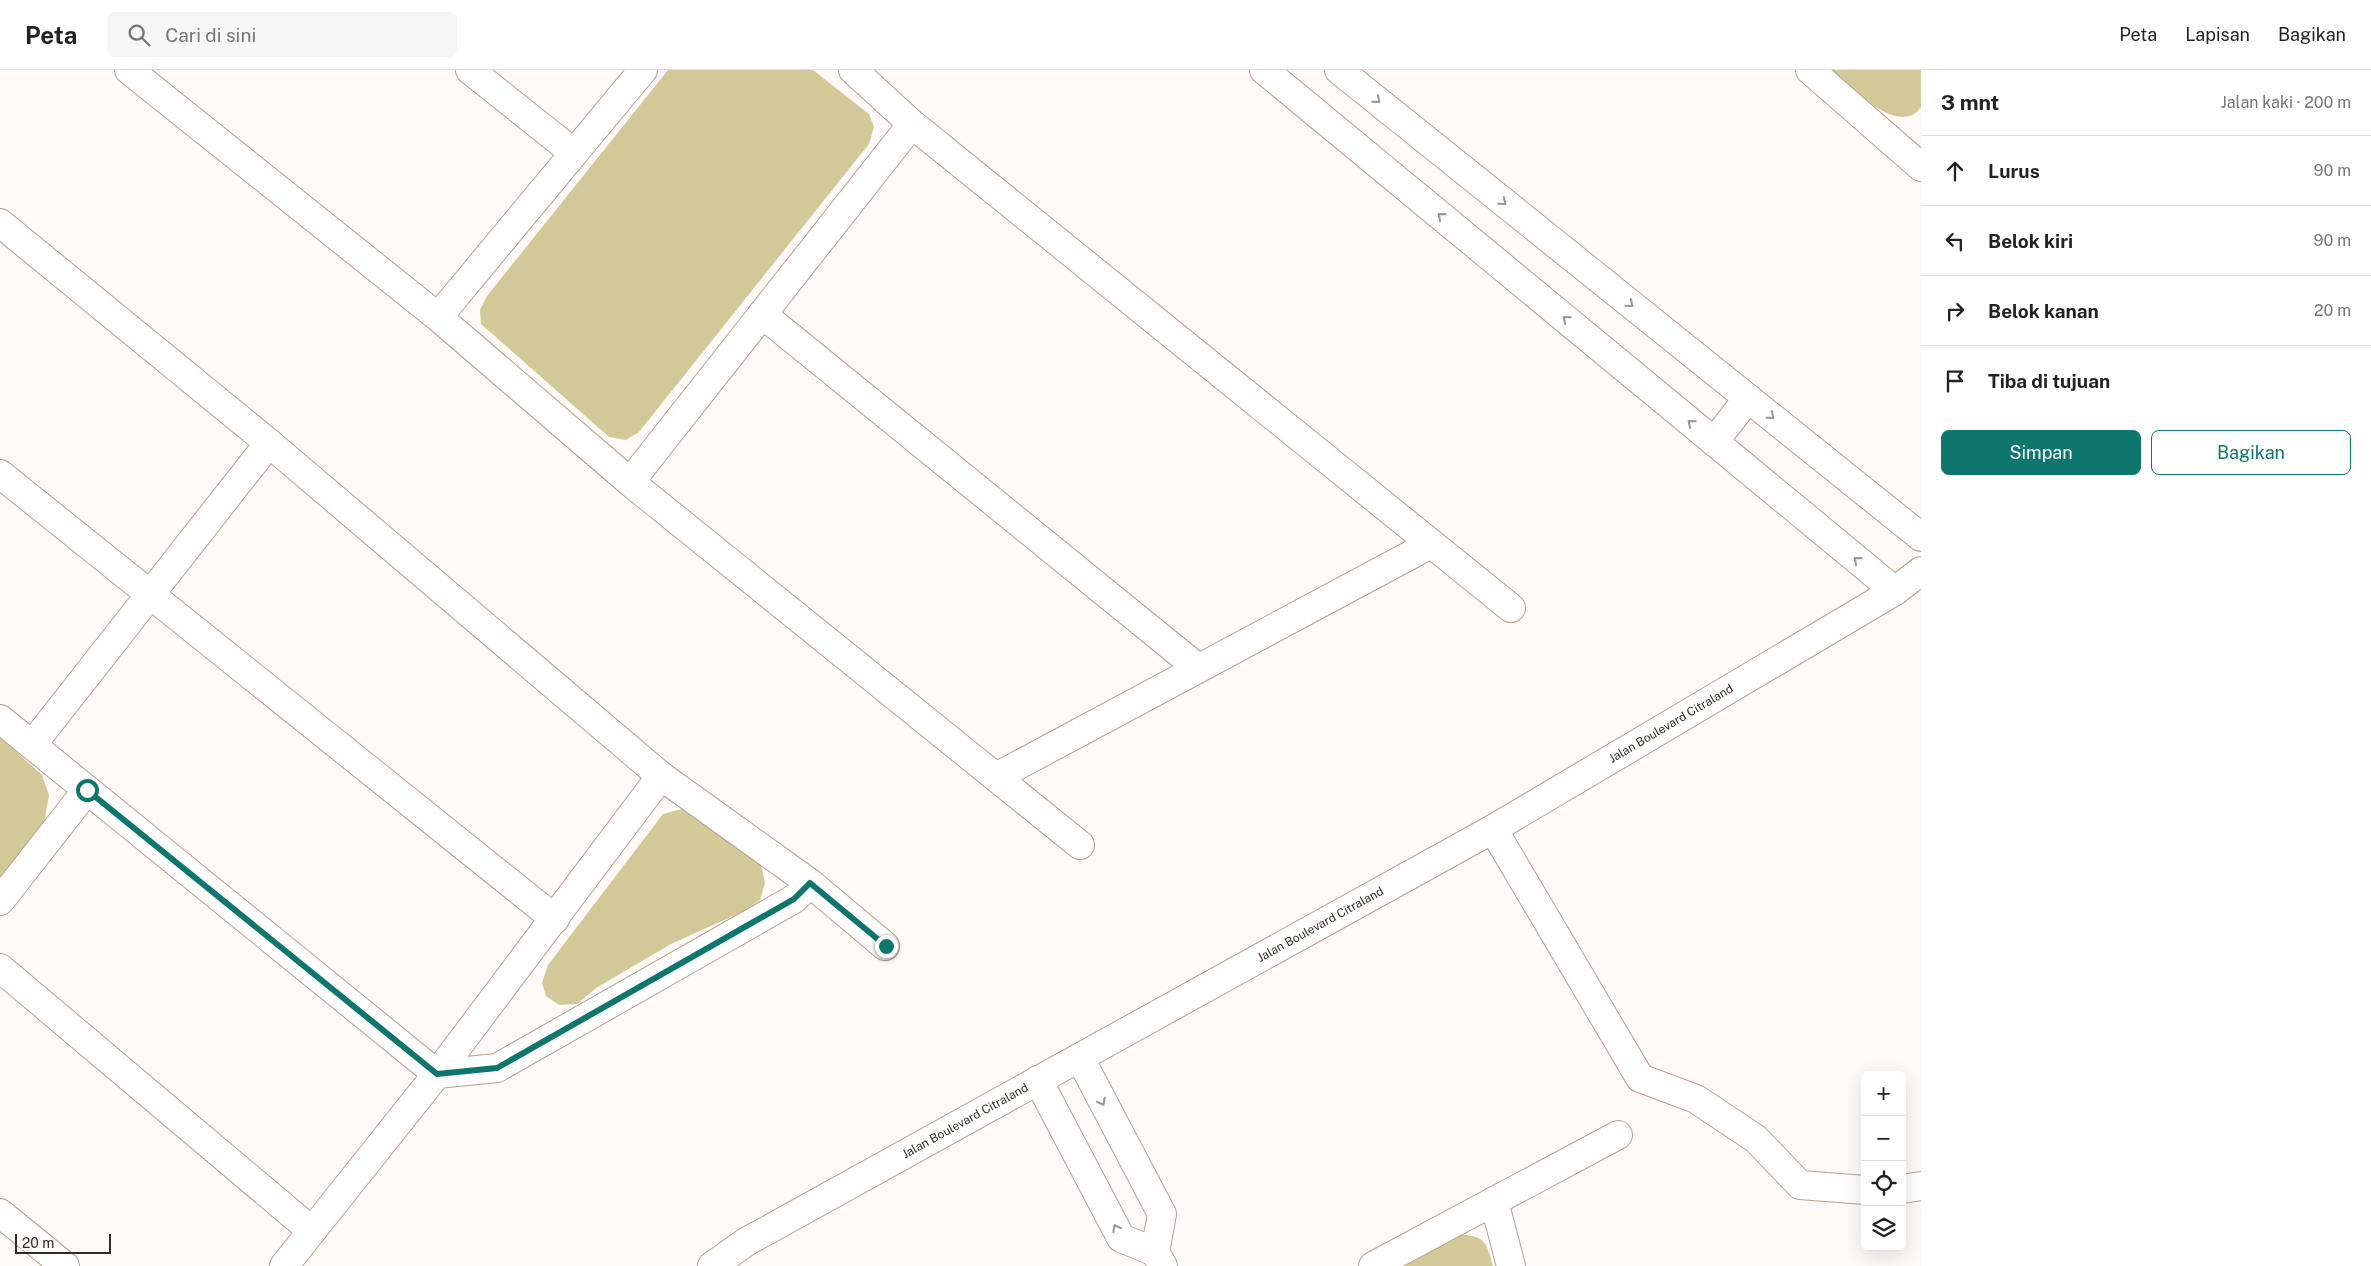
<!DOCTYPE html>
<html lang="id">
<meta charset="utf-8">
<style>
:root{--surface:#fff;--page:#f6f6f6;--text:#222;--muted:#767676;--line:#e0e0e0;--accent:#0f766e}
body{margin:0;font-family:"Public Sans",sans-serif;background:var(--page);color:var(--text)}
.controls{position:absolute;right:15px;bottom:15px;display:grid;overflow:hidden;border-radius:8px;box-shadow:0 5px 20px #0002}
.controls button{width:45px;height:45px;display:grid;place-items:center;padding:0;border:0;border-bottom:1px solid var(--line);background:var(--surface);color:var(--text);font:25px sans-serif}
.scale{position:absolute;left:15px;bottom:12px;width:96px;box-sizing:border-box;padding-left:5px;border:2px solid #342b25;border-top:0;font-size:14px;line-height:18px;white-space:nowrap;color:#342b25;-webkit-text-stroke:4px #fffaf7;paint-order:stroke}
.stop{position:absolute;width:15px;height:15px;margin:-11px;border:4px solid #0f766e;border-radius:50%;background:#fff}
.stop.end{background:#0f766e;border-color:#fff;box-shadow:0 1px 5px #0008}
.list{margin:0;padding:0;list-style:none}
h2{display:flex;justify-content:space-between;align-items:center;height:65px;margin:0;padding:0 20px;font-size:21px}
h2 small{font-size:16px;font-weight:400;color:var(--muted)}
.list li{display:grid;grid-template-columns:32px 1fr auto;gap:15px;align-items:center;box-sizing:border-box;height:70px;padding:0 20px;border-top:1px solid var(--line)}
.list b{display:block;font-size:19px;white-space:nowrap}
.list em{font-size:16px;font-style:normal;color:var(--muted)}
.actions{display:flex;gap:10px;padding:15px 20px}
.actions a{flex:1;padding:11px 0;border:1px solid var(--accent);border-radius:8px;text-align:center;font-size:18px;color:var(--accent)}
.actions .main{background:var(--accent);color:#fff}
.icon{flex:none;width:28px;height:28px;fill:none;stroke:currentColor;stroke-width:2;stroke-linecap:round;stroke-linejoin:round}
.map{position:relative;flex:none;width:1921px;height:1196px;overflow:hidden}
header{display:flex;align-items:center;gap:30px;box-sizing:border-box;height:70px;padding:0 25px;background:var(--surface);border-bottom:1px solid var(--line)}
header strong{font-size:24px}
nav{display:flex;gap:28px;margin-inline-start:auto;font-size:18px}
.search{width:350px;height:45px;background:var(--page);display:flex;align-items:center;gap:12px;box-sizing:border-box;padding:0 18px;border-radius:8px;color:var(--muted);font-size:19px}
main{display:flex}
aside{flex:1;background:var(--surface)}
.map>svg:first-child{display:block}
.green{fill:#d3c998}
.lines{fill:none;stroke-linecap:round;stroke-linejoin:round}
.minor-casing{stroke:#b79f92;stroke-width:30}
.minor{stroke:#fff;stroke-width:28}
.oneway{stroke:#9a9592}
.route{stroke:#0f766e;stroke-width:6}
.labels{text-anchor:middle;stroke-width:4;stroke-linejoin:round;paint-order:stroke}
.street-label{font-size:12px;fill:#342b25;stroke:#fffaf7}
</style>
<header>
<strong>Peta</strong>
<div class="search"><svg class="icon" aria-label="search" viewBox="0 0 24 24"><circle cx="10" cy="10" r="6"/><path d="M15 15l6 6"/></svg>Cari di sini</div>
<nav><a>Peta</a><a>Lapisan</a><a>Bagikan</a></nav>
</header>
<main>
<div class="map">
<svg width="1921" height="1196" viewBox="0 0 1921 1196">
<rect width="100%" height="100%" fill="#fffaf7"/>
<path class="green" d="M668,0H813L869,44L874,57L869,74L639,362L626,370L609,367L481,254L480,240L487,226Z
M1831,0H1921V37C1899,69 1849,15 1831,0Z
M0,667L42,705L49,725L44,753L0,807Z
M682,739L700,744L761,795L765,813L760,830L744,841L671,874L596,918L577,934L559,935L546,926L542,913L548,895L663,744Z
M1461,1165C1486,1165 1487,1175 1493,1196H1405Z"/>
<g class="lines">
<g class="minor-casing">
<g id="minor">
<path d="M129,0L438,247L630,412L1080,775"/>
<path d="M470,0L574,83"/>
<path d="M853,0L912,54L1511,538"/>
<path d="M1264,0L1895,521"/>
<path d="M1339,0L1921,467"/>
<path d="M1810,0L1921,97"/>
<path d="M0,153L269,373L661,706L810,813L885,876"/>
<path d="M762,244L1198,598"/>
<path d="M438,247L643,0"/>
<path d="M1714,372L1748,328"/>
<path d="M0,404L555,849"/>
<path d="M630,412L912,54"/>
<path d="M0,649L437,1004L497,998L794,829L810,813"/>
<path d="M32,675L269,373"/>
<path d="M996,707L1431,474"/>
<path d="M1493,759L1640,1008L1696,1029L1756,1069L1800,1115L1865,1120"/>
<path d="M0,831L87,720"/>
<path d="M0,898L312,1161"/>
<path d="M1080,988L1162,1144L1155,1182L1163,1196"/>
<path d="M1038,1010L1121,1168L1155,1182"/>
<path d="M1902,1119L1921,1116"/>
<path d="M1494,1131L1511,1196"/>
<path d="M0,1143L65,1196"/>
<path d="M284,1196L437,1004L661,706"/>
<path id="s1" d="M712,1196L746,1172L1493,759L1895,521L1921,501"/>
<path d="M1373,1196L1618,1065"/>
</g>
</g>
<use href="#minor" class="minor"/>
</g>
<defs><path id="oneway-chevron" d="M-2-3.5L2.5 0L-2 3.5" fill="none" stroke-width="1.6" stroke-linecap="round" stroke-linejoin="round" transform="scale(1.25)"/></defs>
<g class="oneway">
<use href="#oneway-chevron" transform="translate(1377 30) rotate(39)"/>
<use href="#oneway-chevron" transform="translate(1503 132) rotate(39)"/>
<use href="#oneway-chevron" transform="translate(1441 146) rotate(-140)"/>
<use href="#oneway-chevron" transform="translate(1630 234) rotate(39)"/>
<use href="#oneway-chevron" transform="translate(1566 249) rotate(-140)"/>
<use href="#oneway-chevron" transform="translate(1771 346) rotate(39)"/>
<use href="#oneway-chevron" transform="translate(1691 353) rotate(-140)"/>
<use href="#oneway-chevron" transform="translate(1857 490) rotate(-140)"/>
<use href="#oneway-chevron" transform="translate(1102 1032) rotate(62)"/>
<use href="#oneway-chevron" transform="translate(1116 1158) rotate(-118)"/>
</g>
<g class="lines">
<path class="route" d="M87,720L437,1004L497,998L794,829L810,813L886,876"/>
</g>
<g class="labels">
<g class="street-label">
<text dy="4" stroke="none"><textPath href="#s1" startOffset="1102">Jalan Boulevard Citraland</textPath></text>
<text dy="4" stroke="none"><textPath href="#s1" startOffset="698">Jalan Boulevard Citraland</textPath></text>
<text dy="4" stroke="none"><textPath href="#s1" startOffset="292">Jalan Boulevard Citraland</textPath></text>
</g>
</g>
</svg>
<div class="controls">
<button>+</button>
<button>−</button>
<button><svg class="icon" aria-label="locate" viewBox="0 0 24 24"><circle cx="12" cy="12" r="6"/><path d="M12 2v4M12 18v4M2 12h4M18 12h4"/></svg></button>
<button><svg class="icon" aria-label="layers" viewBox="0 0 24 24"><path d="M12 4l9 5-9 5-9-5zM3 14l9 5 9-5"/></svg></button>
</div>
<div class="scale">20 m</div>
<div class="stop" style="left:87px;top:720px"></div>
<div class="stop end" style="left:886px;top:876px"></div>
</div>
<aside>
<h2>3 mnt<small>Jalan kaki · 200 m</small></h2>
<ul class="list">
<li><svg class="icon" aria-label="ahead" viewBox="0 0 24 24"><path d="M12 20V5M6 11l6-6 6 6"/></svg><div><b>Lurus</b></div><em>90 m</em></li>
<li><svg class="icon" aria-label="left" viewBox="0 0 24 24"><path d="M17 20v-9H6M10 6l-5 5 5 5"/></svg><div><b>Belok kiri</b></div><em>90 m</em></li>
<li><svg class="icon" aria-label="right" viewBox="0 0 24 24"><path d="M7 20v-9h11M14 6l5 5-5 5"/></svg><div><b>Belok kanan</b></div><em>20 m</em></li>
<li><svg class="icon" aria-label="arrive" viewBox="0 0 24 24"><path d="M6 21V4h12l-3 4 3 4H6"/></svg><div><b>Tiba di tujuan</b></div></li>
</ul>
<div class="actions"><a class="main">Simpan</a><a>Bagikan</a></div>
</aside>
</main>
